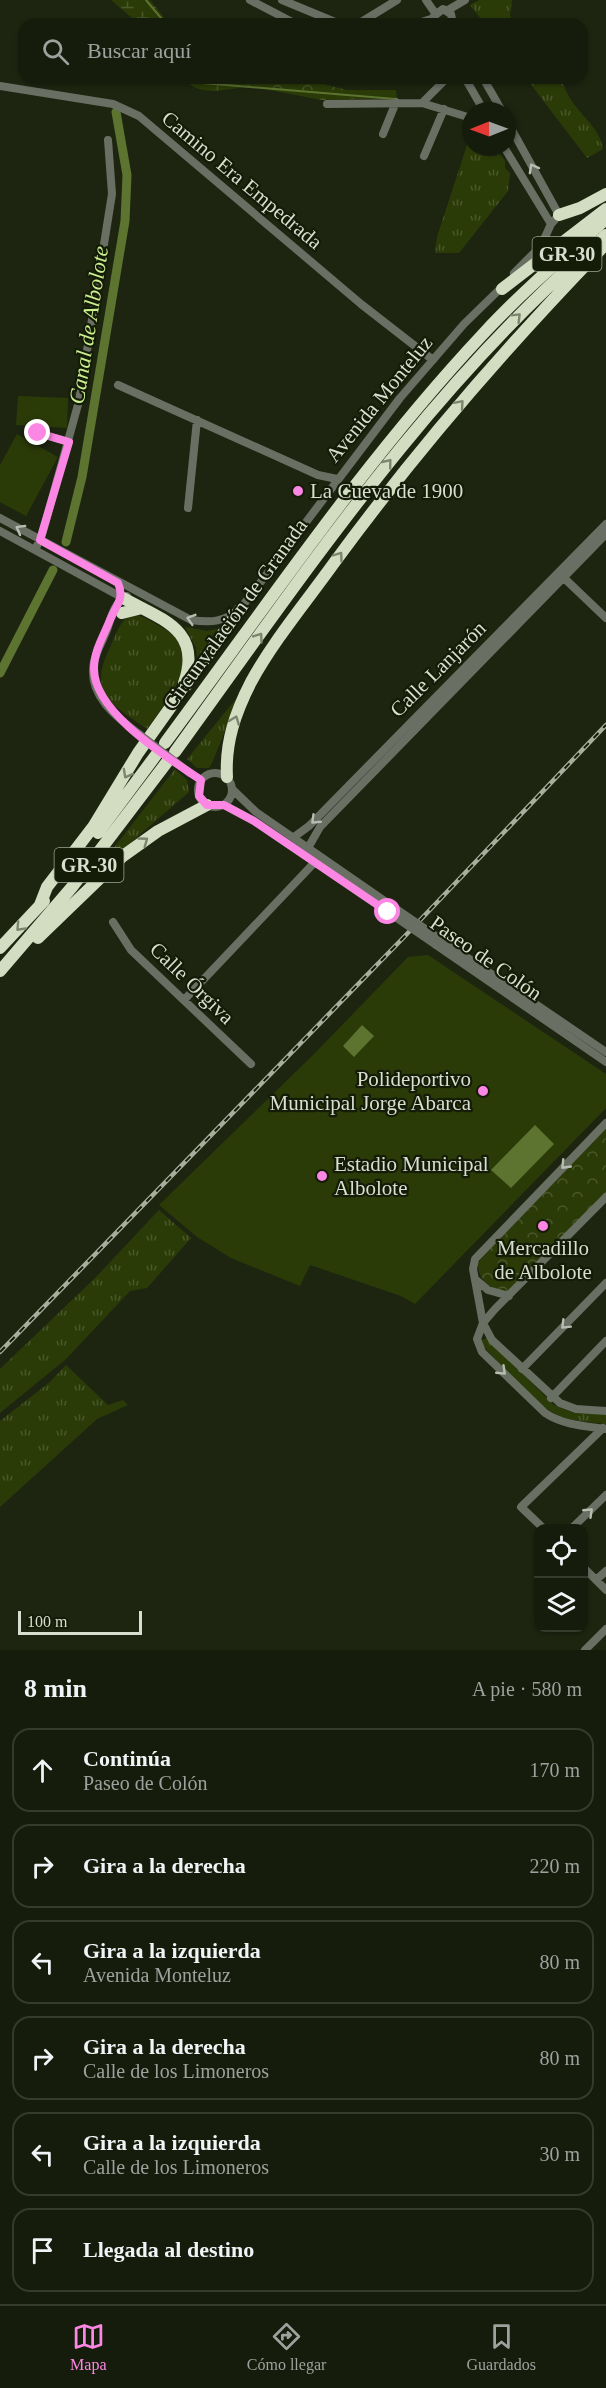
<!DOCTYPE html>
<html lang="es">
<meta charset="utf-8">
<style>
:root{--surface:#161c0c;--page:#23291a;--text:#f1f3f6;--muted:#9ea19d;--line:#353a2d;--accent:#fc86e3}
body{margin:0;font-family:Georgia,serif;background:var(--page);color:var(--text)}
.controls{position:absolute;right:18px;bottom:18px;display:grid;overflow:hidden;border-radius:12px;box-shadow:0 2px 4px #0004}
.controls button{width:54px;height:54px;display:grid;place-items:center;padding:0;border:0;border-bottom:2px solid var(--line);background:var(--surface);color:var(--text);font:30px sans-serif}
.compass{position:absolute;left:462px;top:102px;width:54px;height:54px;border-radius:50%;background:var(--surface);box-shadow:0 2px 4px #0004;rotate:269deg}
.scale{position:absolute;left:18px;bottom:15px;width:124px;box-sizing:border-box;padding-left:6px;border:3px solid #d8ded0;border-top:0;font-size:16px;line-height:21px;white-space:nowrap;color:#d8ded0;-webkit-text-stroke:4px #141b07;paint-order:stroke}
.stop{position:absolute;width:18px;height:18px;margin:-14px;border:4px solid #fc86e3;border-radius:50%;background:#fff}
.stop.end{background:#fc86e3;border-color:#fff;box-shadow:0 2px 6px #0008}
.list{margin:0;padding:0;list-style:none}
h2{display:flex;justify-content:space-between;align-items:center;height:78px;margin:0;padding:0 24px;font-size:26px}
h2 small{font-size:20px;font-weight:400;color:var(--muted)}
.list li{display:grid;grid-template-columns:39px 1fr auto;gap:18px;align-items:center;box-sizing:border-box;height:84px;margin:0 12px 12px;padding:0 12px;border:2px solid var(--line);border-radius:18px}
.list b{display:block;font-size:22px;white-space:nowrap}
.list p{margin:0;font-size:20px;white-space:nowrap;color:var(--muted)}
.list em{font-size:20px;font-style:normal;color:var(--muted)}
.icon{flex:none;width:33px;height:33px;fill:none;stroke:currentColor;stroke-width:2;stroke-linecap:round;stroke-linejoin:round}
.map{position:relative;flex:none;width:606px;height:1650px;overflow:hidden}
.search{position:absolute;background:var(--surface);box-shadow:0 2px 4px #0004;left:18px;right:18px;top:18px;height:66px;display:flex;align-items:center;gap:15px;box-sizing:border-box;padding:0 21px;border-radius:18px;color:var(--muted);font-size:22px}
.sheet{height:654px;background:var(--surface)}
nav{display:flex;justify-content:space-around;align-items:center;box-sizing:border-box;height:84px;border-top:2px solid var(--line);background:var(--surface);font-size:16px;color:var(--muted)}
nav a{display:grid;justify-items:center;gap:3px}
nav .on{color:var(--accent)}
.map>svg:first-child{display:block}
.grass{fill:url(#grass-tufts)}
.forest{fill:url(#forest-crowns)}
.wetland{fill:url(#wetland-marsh)}
.pitch{fill:#2b3b08}
.water{fill:#5c7430}
.lines{fill:none;stroke-linecap:round;stroke-linejoin:round}
.stream{stroke:#5c7430;stroke-width:2}
.canal{stroke:#5c7430;stroke-width:9}
.minor{stroke:#6a6f64;stroke-width:8}
.highway{stroke:#d2ddc2;stroke-width:12}
.rail-casing{stroke:#a7ae9e;stroke-width:4.5}
.rail{stroke:#141b07;stroke-width:2;stroke-dasharray:7;stroke-linecap:butt}
.minor-bridge{stroke:#6a6f64;stroke-width:8}
.oneway{stroke:#b7bdb0}
.oneway2{stroke:#7c866e}
.route{stroke:#fc86e3;stroke-width:8}
.poi-dot{fill:#fc86e3;stroke:#141b07;stroke-width:2}
.labels{text-anchor:middle;stroke-width:4.5;stroke-linejoin:round;paint-order:stroke}
.shield{fill:#141b07;stroke:#9da494;stroke-width:1.5}
.shield-label{font-size:20px;font-weight:bold;fill:#d8ded0}
.street-label{font-size:21px;fill:#d8ded0;stroke:#141b07}
.poi-label{font-size:21px;fill:#d8ded0;stroke:#141b07;text-anchor:start}
.water-label{font-size:22px;font-style:italic;fill:#cbef8f;stroke:#141b07}
</style>
<div class="map">
<svg width="606" height="1650" viewBox="0 0 606 1650">
<defs>
<pattern id="grass-tufts" width="24" height="20" patternUnits="userSpaceOnUse" patternTransform="scale(1.5)"><rect width="24" height="20" fill="#2b3b08"/><path d="M3 7l-1-3M5 7V3M7 7l1-3M15 17l-1-3M17 17v-4M19 17l1-3" fill="none" stroke="#49572b"/></pattern>
<pattern id="forest-crowns" width="20" height="18" patternUnits="userSpaceOnUse" patternTransform="scale(1.5)"><rect width="20" height="18" fill="#2b3b08"/><path d="M2 6a3 3 0 1 1 6 0M12 15a3 3 0 1 1 6 0" fill="none" stroke="#49572b"/></pattern>
<pattern id="wetland-marsh" width="20" height="14" patternUnits="userSpaceOnUse" patternTransform="scale(1.5)"><rect width="20" height="14" fill="#2b3b08"/><path d="M1 5h8M5 5V1M11 12h8M15 12V8" fill="none" stroke="#49572b"/></pattern>
</defs>
<rect width="100%" height="100%" fill="#1d2510"/>
<path class="grass" d="M479,0H512L510,15L514,24H485L470,5Z
M526,78H559C564,84 565,88 568,95C578,114 600,127 603,149L587,158Z
M471,133V147H495L505,161V168L510,173L508,191L459,253H435L437,237Z
M131,614C142,615 151,621 161,627C209,653 168,700 147,729C110,703 87,693 111,645C116,634 120,621 131,614Z
M185,627L207,631L217,629L197,659L196,648Z
M240,694L212,763L209,768H197L187,759Z
M175,769L187,780L189,792L92,876Z
M159,1210L191,1238L147,1288L130,1291L66,1359L0,1413V1369L96,1277Z
M487,1338L554,1405L571,1412L606,1415V1424C591,1422 575,1422 560,1416C537,1408 501,1364 482,1345V1340Z
M66,1365L108,1405L123,1400L128,1405L97,1419L0,1507V1421L50,1382Z"/>
<path class="forest" d="M207,78H300L347,90H396L397,98L322,100Z
M606,1128V1193L508,1292C491,1289 478,1282 478,1263L505,1231Z"/>
<path class="wetland" d="M111,0H150L169,24H139Z
M184,78H207L249,86C230,89 196,98 184,78Z"/>
<path class="pitch" d="M18,396L68,398L67,428L16,425Z
M17,434L58,457L26,516L0,502V465Z
M428,955L606,1074V1108L415,1304L401,1296L310,1265L300,1286L231,1258L197,1237L159,1205L316,1052L408,957Z"/>
<path class="water" d="M362,1025L374,1036L354,1057L343,1046Z
M535,1125L554,1144L511,1188L491,1170Z"/>
<g class="lines">
<path class="stream" d="M146,0L166,24
M197,78L202,83L395,99"/>
<path class="canal" d="M66,542L82,477L125,221L127,175L116,112
M0,673L53,570"/>
<path class="minor" d="M250,0L296,24
M282,0L340,24
M426,0L435,13
M448,10L465,0
M358,24L397,0
M415,24L434,18
M436,24L434,16L443,9L451,14L453,24
M465,78L484,111
M483,78L502,111
M0,86L113,104L139,116L361,304L433,360
M422,103L447,78
M327,104L422,103L471,118
M507,121L559,215L551,224L541,246L514,273
M383,134L396,102
M504,147L551,224
M424,156L444,109
M118,385L318,475L337,479
M38,433L69,442
M188,508L197,420
M0,518L191,620C212,623 224,622 241,608L400,398L464,324L504,285
M0,531L123,598
M35,550L42,535L79,401L112,194L108,140
M563,577L606,618
M127,596C116,600 111,616 108,627C104,639 97,649 94,662C87,695 116,717 139,734
M198 790a17 17 0 1 1 34 0a17 17 0 1 1-34 0Z
M232,789L256,812L392,906
M224,805L254,821L388,912
M294,837L309,826L606,524
M308,848L320,827L606,534
M113,922L131,950L251,1064
M440,939L606,1052
M436,945L606,1062
M184,1000L315,862
M606,1123L475,1259L473,1269L483,1323L492,1340L560,1403L576,1409L606,1411
M606,1197L495,1309L483,1323L477,1339L482,1352L545,1413C563,1425 585,1426 606,1429
M475,1279L488,1290L509,1296
M522,1369L606,1283
M551,1398L606,1341
M543,1528L521,1507L603,1428
M572,1528L606,1495
M584,1568L606,1590
M596,1580L606,1571
M585,1650L606,1629"/>
<path class="highway" d="M559,215L580,208L606,194
M502,289L606,209
M123,598C160,619 203,629 184,683
M122,613L142,608
M165,743C268,604 365,460 483,334C521,293 564,256 606,219
M175,752C307,570 433,381 606,235
M227,777C225,743 235,713 251,682C274,640 306,602 334,563C416,451 507,346 604,246
M98,833L156,755
M40,905L47,887L93,827L138,753L241,608
M38,938L123,856L158,831L207,805
M0,948L44,901
M0,971L72,887L167,762"/>
<g class="rail-casing">
<path id="rail" d="M0,1352L405,936L606,725"/>
</g>
<use href="#rail" class="rail"/>
<path class="minor-bridge" d="M139,734L190,773
M392,906L440,939
M388,912L436,945"/>
</g>
<defs><path id="oneway-chevron" d="M-2-3.5L2.5 0L-2 3.5" fill="none" stroke-width="1.6" stroke-linecap="round" stroke-linejoin="round" transform="scale(1.5)"/></defs>
<g class="oneway">
<use href="#oneway-chevron" transform="translate(533 168) rotate(-119)"/>
<use href="#oneway-chevron" transform="translate(20 529) rotate(-151)"/>
<use href="#oneway-chevron" transform="translate(191 619) rotate(-163)"/>
<use href="#oneway-chevron" transform="translate(315 820) rotate(136)"/>
<use href="#oneway-chevron" transform="translate(565 1165) rotate(134)"/>
<use href="#oneway-chevron" transform="translate(565 1325) rotate(135)"/>
<use href="#oneway-chevron" transform="translate(502 1371) rotate(44)"/>
<use href="#oneway-chevron" transform="translate(589 1512) rotate(-44)"/>
</g>
<g class="oneway2">
<use href="#oneway-chevron" transform="translate(517 317) rotate(-45)"/>
<use href="#oneway-chevron" transform="translate(460 404) rotate(-49)"/>
<use href="#oneway-chevron" transform="translate(388 463) rotate(-51)"/>
<use href="#oneway-chevron" transform="translate(339 556) rotate(-54)"/>
<use href="#oneway-chevron" transform="translate(259 637) rotate(-54)"/>
<use href="#oneway-chevron" transform="translate(235 720) rotate(-69)"/>
<use href="#oneway-chevron" transform="translate(127 774) rotate(119)"/>
<use href="#oneway-chevron" transform="translate(144 841) rotate(-36)"/>
<use href="#oneway-chevron" transform="translate(20 927) rotate(133)"/>
</g>
<g class="lines">
<path class="route" d="M38,433L69,442L40,540L118,583C125,599 116,605 110,620C104,635 94,651 94,668C93,712 167,757 201,780L199,796L207,805H224L254,821L388,912"/>
</g>
<g class="poi-dot">
<circle cx="298" cy="491" r="6"/>
<circle cx="483" cy="1091" r="6"/>
<circle cx="322" cy="1176" r="6"/>
<circle cx="543" cy="1226" r="6"/>
</g>
<g class="labels">
<g class="shield">
<rect x="532.5" y="237" width="69" height="34" rx="4.5"/>
<rect x="54.5" y="848" width="69" height="34" rx="4.5"/>
</g>
<g class="shield-label">
<text x="567" y="261">GR-30</text>
<text x="89" y="872">GR-30</text>
</g>
<g class="street-label">
<text transform="translate(242 180) rotate(40)" y="7">Camino Era Empedrada</text>
<text transform="translate(379 399) rotate(-51)" y="7">Avenida Monteluz</text>
<text transform="translate(235 614) rotate(-54)" y="7">Circunvalación de Granada</text>
<text transform="translate(438 669) rotate(-45)" y="7">Calle Lanjarón</text>
<text transform="translate(486 958) rotate(35)" y="7">Paseo de Colón</text>
<text transform="translate(192 983) rotate(44)" y="7">Calle Órgiva</text>
</g>
<g class="poi-label">
<text x="310" y="498">La Cueva de 1900</text>
<text x="471" y="1086" text-anchor="end">Polideportivo<tspan x="471" dy="24">Municipal Jorge Abarca</tspan></text>
<text x="334" y="1171">Estadio Municipal<tspan x="334" dy="24">Albolote</tspan></text>
<text x="543" y="1255" text-anchor="middle">Mercadillo<tspan x="543" dy="24">de Albolote</tspan></text>
</g>
<g class="water-label">
<text transform="translate(88 325) rotate(-81)" y="8">Canal de Albolote</text>
</g>
</g>
</svg>
<div class="controls">
<button><svg class="icon" aria-label="locate" viewBox="0 0 24 24"><circle cx="12" cy="12" r="6"/><path d="M12 2v4M12 18v4M2 12h4M18 12h4"/></svg></button>
<button><svg class="icon" aria-label="layers" viewBox="0 0 24 24"><path d="M12 4l9 5-9 5-9-5zM3 14l9 5 9-5"/></svg></button>
</div>
<svg class="compass" viewBox="-18 -18 36 36"><path d="M0-13l5 13h-10z" fill="#e53935"/><path d="M0 13l5-13h-10z" fill="#9ea19d"/></svg>
<div class="scale">100 m</div>
<div class="stop" style="left:388px;top:912px"></div>
<div class="stop end" style="left:38px;top:433px"></div>
<div class="search"><svg class="icon" aria-label="search" viewBox="0 0 24 24"><circle cx="10" cy="10" r="6"/><path d="M15 15l6 6"/></svg>Buscar aquí</div>
</div>
<section class="sheet">
<h2>8 min<small>A pie · 580 m</small></h2>
<ul class="list">
<li><svg class="icon" aria-label="ahead" viewBox="0 0 24 24"><path d="M12 20V5M6 11l6-6 6 6"/></svg><div><b>Continúa</b><p>Paseo de Colón</p></div><em>170 m</em></li>
<li><svg class="icon" aria-label="right" viewBox="0 0 24 24"><path d="M7 20v-9h11M14 6l5 5-5 5"/></svg><div><b>Gira a la derecha</b></div><em>220 m</em></li>
<li><svg class="icon" aria-label="left" viewBox="0 0 24 24"><path d="M17 20v-9H6M10 6l-5 5 5 5"/></svg><div><b>Gira a la izquierda</b><p>Avenida Monteluz</p></div><em>80 m</em></li>
<li><svg class="icon" aria-label="right" viewBox="0 0 24 24"><path d="M7 20v-9h11M14 6l5 5-5 5"/></svg><div><b>Gira a la derecha</b><p>Calle de los Limoneros</p></div><em>80 m</em></li>
<li><svg class="icon" aria-label="left" viewBox="0 0 24 24"><path d="M17 20v-9H6M10 6l-5 5 5 5"/></svg><div><b>Gira a la izquierda</b><p>Calle de los Limoneros</p></div><em>30 m</em></li>
<li><svg class="icon" aria-label="arrive" viewBox="0 0 24 24"><path d="M6 21V4h12l-3 4 3 4H6"/></svg><div><b>Llegada al destino</b></div></li>
</ul>
</section>
<nav>
<a class="on"><svg class="icon" aria-label="map" viewBox="0 0 24 24"><path d="M3 6l6-2 6 2 6-2v14l-6 2-6-2-6 2zM9 4v14M15 6v14"/></svg>Mapa</a>
<a><svg class="icon" aria-label="directions" viewBox="0 0 24 24"><path d="M12 3l9 9-9 9-9-9zM9 14v-3h6M13 9l2 2-2 2"/></svg>Cómo llegar</a>
<a><svg class="icon" aria-label="saved" viewBox="0 0 24 24"><path d="M7 4h10v16l-5-4-5 4z"/></svg>Guardados</a>
</nav>
